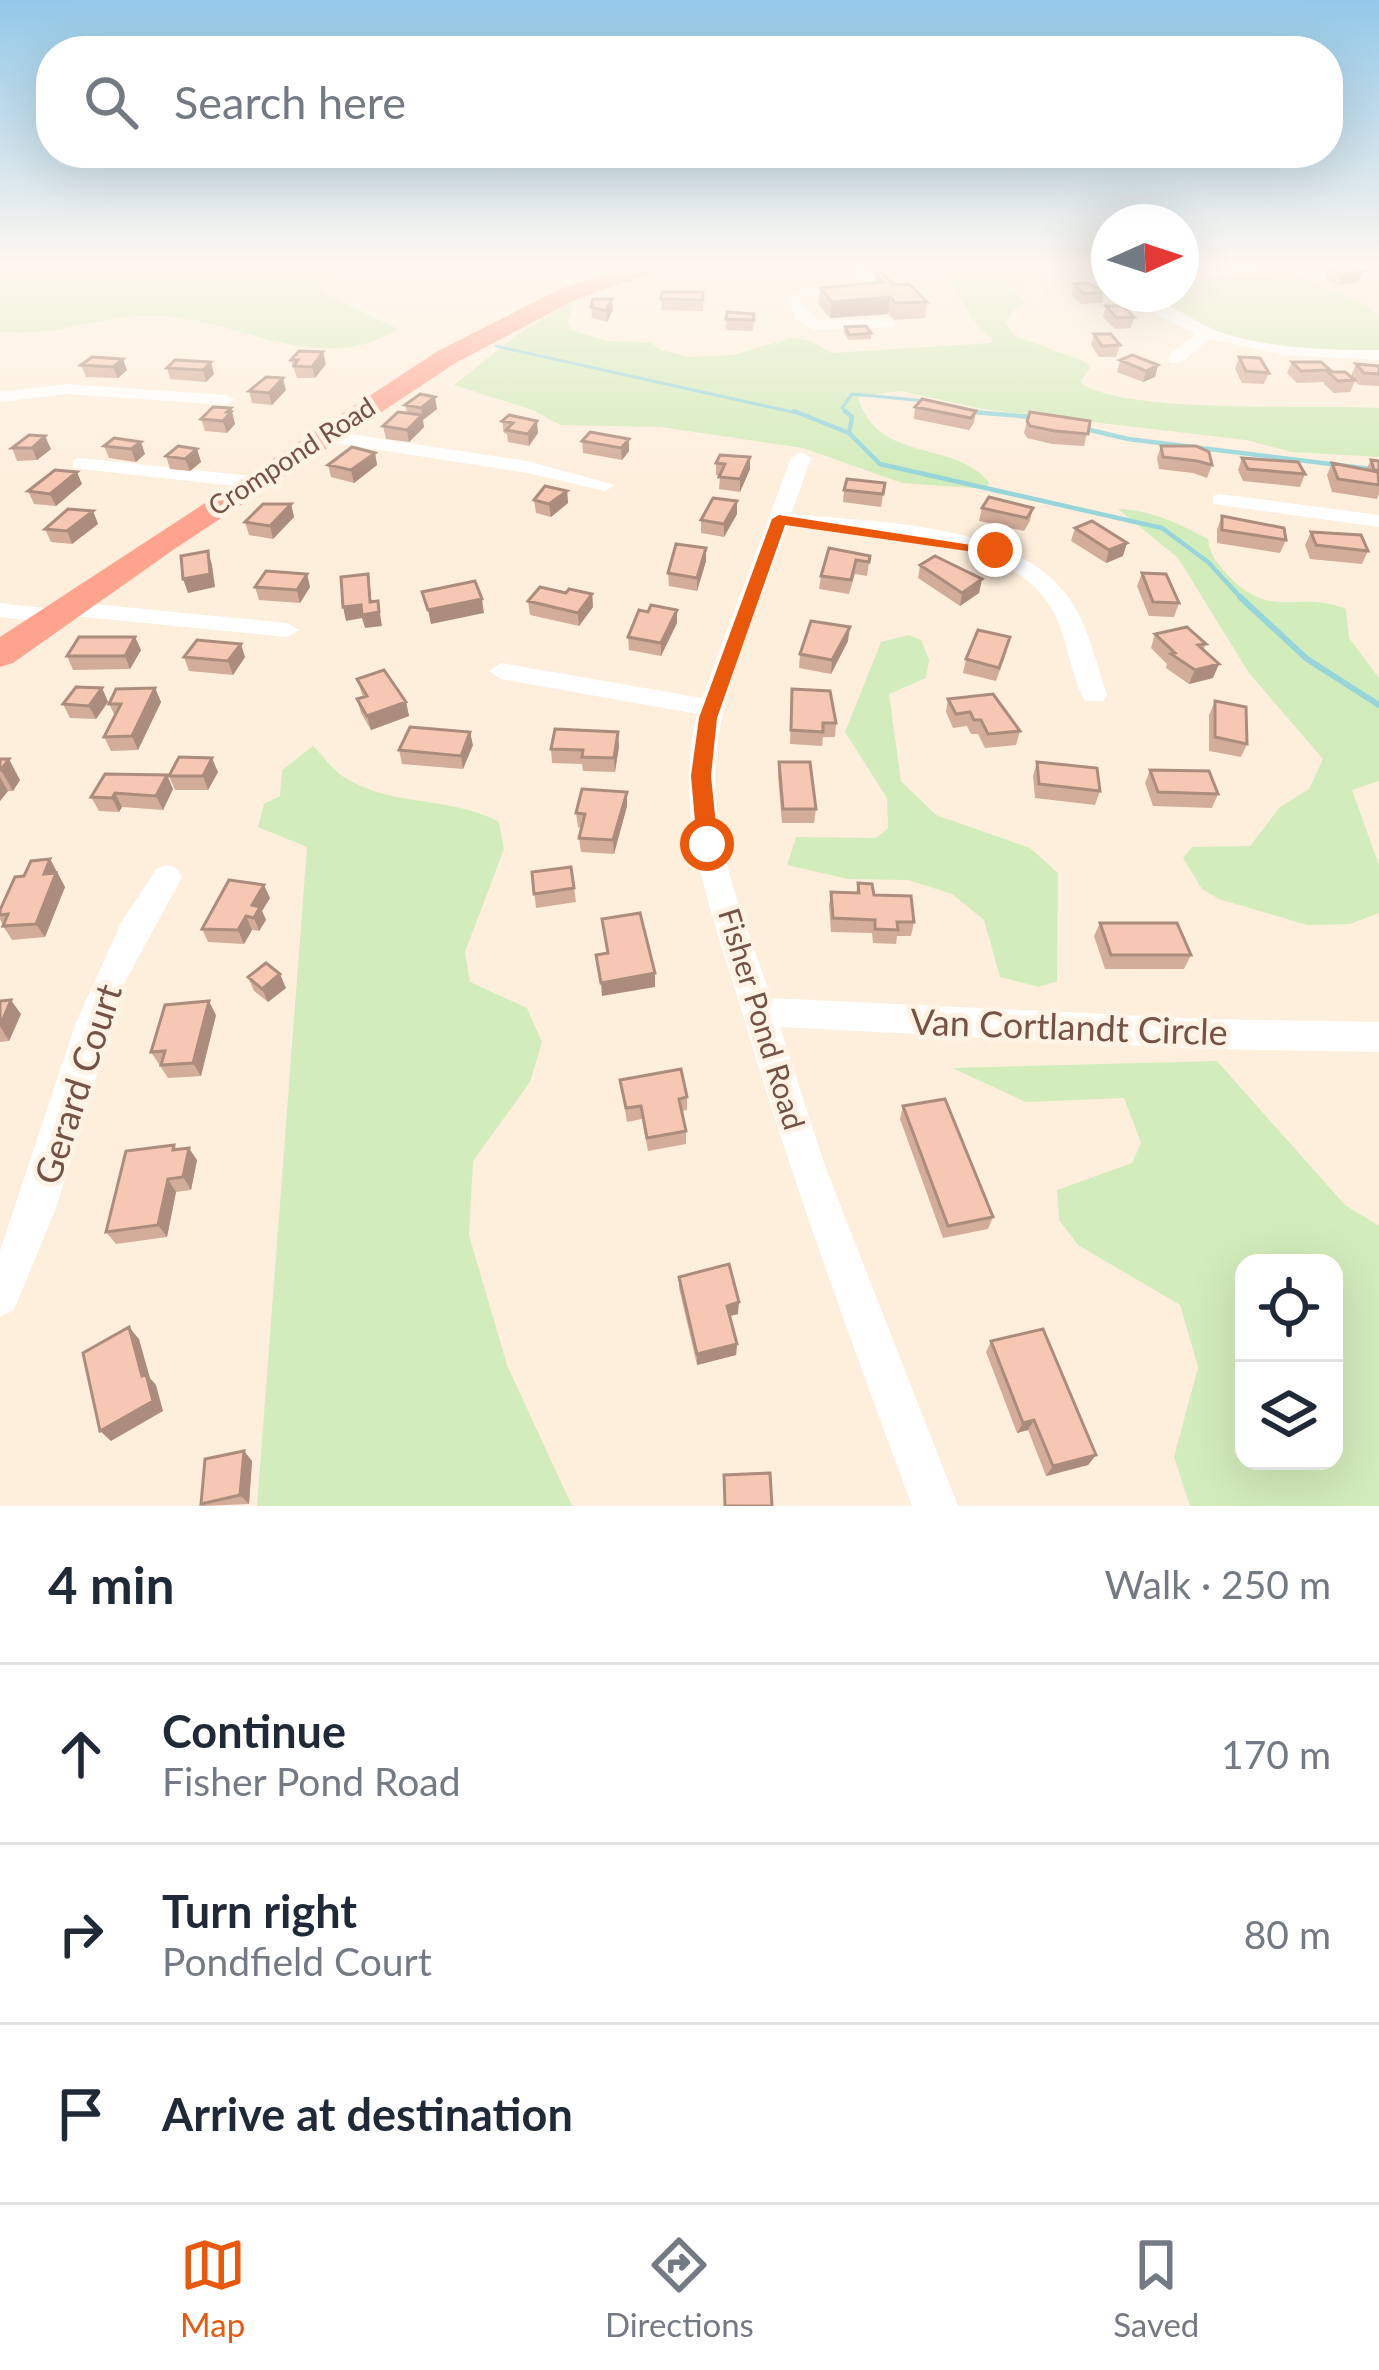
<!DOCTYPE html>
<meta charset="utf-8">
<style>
:root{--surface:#fff;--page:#f6f6f7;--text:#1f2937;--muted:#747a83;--line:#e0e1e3;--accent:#ea580c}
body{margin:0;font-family:Lato,sans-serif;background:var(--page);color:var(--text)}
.controls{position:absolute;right:36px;bottom:36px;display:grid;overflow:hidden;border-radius:24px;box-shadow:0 12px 48px #0002}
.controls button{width:108px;height:108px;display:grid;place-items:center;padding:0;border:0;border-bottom:3px solid var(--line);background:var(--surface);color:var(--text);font:60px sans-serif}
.compass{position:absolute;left:1091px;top:204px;width:108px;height:108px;border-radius:50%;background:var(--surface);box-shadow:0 12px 48px #0002;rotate:87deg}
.stop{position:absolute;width:36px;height:36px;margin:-27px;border:9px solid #ea580c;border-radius:50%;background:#fff}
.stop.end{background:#ea580c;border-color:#fff;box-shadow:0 3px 12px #0008}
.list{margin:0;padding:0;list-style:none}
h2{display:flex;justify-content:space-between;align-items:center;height:156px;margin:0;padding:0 48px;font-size:51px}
h2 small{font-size:39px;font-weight:400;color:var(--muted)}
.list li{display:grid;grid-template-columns:78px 1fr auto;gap:36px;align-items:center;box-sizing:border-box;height:180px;padding:0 48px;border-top:3px solid var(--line)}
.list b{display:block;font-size:45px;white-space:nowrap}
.list p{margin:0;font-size:39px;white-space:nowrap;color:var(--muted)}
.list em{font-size:39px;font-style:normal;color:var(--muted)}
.icon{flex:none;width:66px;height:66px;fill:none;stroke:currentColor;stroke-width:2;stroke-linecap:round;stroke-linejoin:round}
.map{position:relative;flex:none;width:1379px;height:1506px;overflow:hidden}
.search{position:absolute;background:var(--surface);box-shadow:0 12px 48px #0002;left:36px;right:36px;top:36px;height:132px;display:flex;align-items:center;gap:30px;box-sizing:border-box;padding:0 42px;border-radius:48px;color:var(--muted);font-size:45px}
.sheet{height:696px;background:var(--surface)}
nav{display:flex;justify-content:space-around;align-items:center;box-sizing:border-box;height:168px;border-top:3px solid var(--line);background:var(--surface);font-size:33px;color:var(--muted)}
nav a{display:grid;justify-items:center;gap:6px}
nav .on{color:var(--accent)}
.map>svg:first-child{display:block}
.green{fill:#d3ecbb;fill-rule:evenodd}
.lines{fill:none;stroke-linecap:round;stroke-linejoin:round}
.stream-far2{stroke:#96d6db;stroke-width:3}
.stream-far1{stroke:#96d6db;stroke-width:4.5}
.stream{stroke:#96d6db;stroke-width:6}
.minor{fill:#fff;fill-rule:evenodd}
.highway{fill:#fea38e;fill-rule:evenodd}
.wall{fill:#d4ac9a}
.shaded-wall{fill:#ac8c7d}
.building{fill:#f6c8b3;stroke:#ac8c7d;stroke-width:3}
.route{fill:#ea580c}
.labels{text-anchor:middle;stroke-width:10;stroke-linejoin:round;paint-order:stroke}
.far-street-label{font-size:27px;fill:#755244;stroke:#fff3e5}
.street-label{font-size:30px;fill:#755244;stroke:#fff3e5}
.near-street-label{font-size:36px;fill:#755244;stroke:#fff3e5}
</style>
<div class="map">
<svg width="1379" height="1506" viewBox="0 0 1379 1506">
<rect width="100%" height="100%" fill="#feefdd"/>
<path class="green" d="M0,265H335L325,276L321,292L398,329C324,377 242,322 165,316C109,312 54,339 0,331Z
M993,265H1027L1035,277L1013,289L1027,304L1014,310L1005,323L1015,336L1086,362L1090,368L1080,382C1119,415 1320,404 1379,408V457L1292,452L1246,440L983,409L900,391L858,397C877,464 954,439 989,482L986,489L902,483L803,448L661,427L560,425L533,410L454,385L518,334L575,300L568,321L572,330L606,341L650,342L661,350L689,357L733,355L792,338L811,341L831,353L991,343L992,339L974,321L944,272L976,273Z
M1292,272L1366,305L1379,316V351C1301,348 1209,349 1148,294H1181V281Z
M1118,509C1149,509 1182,525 1208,539C1210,555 1215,560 1225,572C1270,623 1297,589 1346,609L1349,638L1379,678V781L1352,790L1379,865V913L1350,924L1307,925L1219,899L1202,889L1183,858L1192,847L1250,846L1280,807L1309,789L1323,759L1249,673L1178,558Z
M909,635L921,640L929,660L926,678L889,694L901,781L936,815L1030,848L1058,873L1057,981L1039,987L1000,977L984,920L952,894L908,880L848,879L787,865L796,837L876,838L888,828L887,798L845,732L881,642Z
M313,746C323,756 334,772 347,779C394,807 451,796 499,822L504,849L465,952L470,982L527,1008L542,1042L530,1082L473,1161L469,1235L507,1365L572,1506H257L307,847L258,827L264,804L280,796L282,770Z
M1217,1061L1345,1205L1379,1226V1506H1190L1174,1457L1198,1367L1180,1305L1078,1245L1059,1220L1057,1190L1132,1163L1141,1143L1124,1098L1026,1102L952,1068ZM1244,1263H1334V1461H1244Z"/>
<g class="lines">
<path class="stream-far2" d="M496,346L801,414
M973,412L994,414
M848,414L842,408L852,394L926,401"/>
<path class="stream-far1" d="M794,411L849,433L880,464L1162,528L1208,562L1243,600
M845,411L852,417L849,433
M973,412L1032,417
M1086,429L1128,439L1379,470"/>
<path class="stream" d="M1240,597L1307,659L1379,705"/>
<path class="minor" d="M1094,265H1109V275Z
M1251,265H1305L1181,280V272Z
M855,268H865L880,284L878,287L804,298L801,300L817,320L889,319L895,321V327L814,330L796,320L788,296L800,289L862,281Z
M1129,294C1161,294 1194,324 1226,334C1275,349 1328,350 1379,350V360L1284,355L1210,339L1181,363H1169V355L1196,334L1157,315Z
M66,384L226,395L235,400L226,405L66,394L0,402V392Z
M324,430L527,461L615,485L605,491L527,473L317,440V432Z
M801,452L811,458L791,514C880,523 1023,521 1075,607C1090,633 1097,666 1107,695L1103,701H1085C1068,671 1068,633 1049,604C1000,532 866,534 787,526C760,605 717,690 715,774C713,851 748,927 771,998L1205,1019L1379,1022V1052L1205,1049L780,1027L825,1166L958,1506H912C852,1343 792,1182 743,1015C714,917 671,817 697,714L501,679L489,671L501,663L702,698L791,458Z
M80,458L252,476L262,482L252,488L73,468V460Z
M1220,494L1379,515V527L1213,504V496Z
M63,601L287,623L299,630L287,637L64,615L53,623L0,617V603L52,609Z
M167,865L178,869L182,877L125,982L56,1208L14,1310L0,1317V1251L75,1025L121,923L156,869Z"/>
<path class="highway" d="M638,265H677L579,298L457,362L173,550L13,663L0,667V637L438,351L562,288Z"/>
</g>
<path class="wall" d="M1329,269L1363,271L1358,282L1338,285L1325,279Z
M876,275L927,302L925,318L894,320L888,314L830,318L818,304L820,288L875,283Z
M1074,284L1104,292L1102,303L1081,304L1071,295Z
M662,292H703V311L661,310Z
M612,299L613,310L607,322L592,318L591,307Z
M1106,306L1134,317L1131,328L1115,329L1103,317Z
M727,312L754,314L753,331L726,330Z
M845,327L871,333V339L849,340L844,333Z
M1094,334L1120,345L1116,357H1099L1091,345Z
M92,357L127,370L118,378L86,377L81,365Z
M1239,357L1269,373L1264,384L1242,383L1235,369Z
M175,360L214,374L206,382L170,379L167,368Z
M291,360L326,364L315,378H297Z
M1120,360L1158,365L1155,377L1143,382L1117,372Z
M1292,362L1351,376L1356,364L1379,366V386L1359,385L1355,381L1350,392L1334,393L1324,384V382L1297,383L1287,373Z
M286,390L272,405L252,403L249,391Z
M405,405L437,409L423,420L424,427L409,442L386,439L383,426L407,413Z
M915,407L976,411L974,423L969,430L914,419Z
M231,408L235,424L227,433L205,431L201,419Z
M509,415L538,433L529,446L508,442L507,434L504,433L502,421Z
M1027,421H1090L1084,446L1052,444L1027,438L1024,433Z
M114,438L145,454L136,462L109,458L104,446Z
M629,439V451L622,460L583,453L582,441Z
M1161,446L1212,465L1207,478L1193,473L1159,469L1157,458Z
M12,448L51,449L37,460L17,461Z
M197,449L201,462L190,471L170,469L166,456Z
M375,453L377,465L354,483L331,477L328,465Z
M1242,458L1305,474L1300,487L1243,481L1238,470Z
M1371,460L1379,461V494L1377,499L1332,492L1327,475L1332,463L1366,470Z
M716,463L750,469L740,492L719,489L720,476L716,475Z
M885,483L881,507L843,502L844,490Z
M82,484L56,506L34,504L28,491Z
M567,491L568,503L551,517L536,513L534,500Z
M737,501V514L724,537L701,533V520Z
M291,504L294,517L273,539L249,535L245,522Z
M982,508H1033L1030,521L1024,531L979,521Z
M93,511L98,524L72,544L51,542L45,529Z
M1222,516L1286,540L1280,553L1217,543V529Z
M1075,528L1123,556L1106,563L1071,541Z
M1311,532L1368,551L1362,564L1310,559L1305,545Z
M870,556L867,576L855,574L849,594L819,589L821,576Z
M706,561L697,591L669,586L668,573Z
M920,565L982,579L979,593L960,606L918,578Z
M1142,573L1179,603L1174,617L1149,616L1137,586Z
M307,574L310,587L300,603L259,600L255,587Z
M566,593L592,594L593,607L579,626L530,615L528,601Z
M677,623L661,656L629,650L628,637Z
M1155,634L1206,644L1203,650L1213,678L1189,684L1166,668L1167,664L1151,648Z
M135,637L141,650L130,669L73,670L67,656Z
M848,641L831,674L799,668L800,654Z
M1007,651L996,681L963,673L966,659Z
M184,657H245L233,675L189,671Z
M357,679L406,702L409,716L371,730L361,713L357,699L363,697Z
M102,688L108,702L96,719L70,718L63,704Z
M155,688L161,702L138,750L111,751L104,737L115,716L109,704Z
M792,689L836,723L835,737H823L822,746L790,744Z
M948,699L1020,731L1016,745L985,748L978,734H971L967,726L953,728L946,712Z
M1215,701L1247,744L1241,757L1209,751V715Z
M473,745L463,769L402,764L399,750Z
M619,746L615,772L583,771L582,764L552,763L551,749Z
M0,759L20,780L13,791H8L0,801Z
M779,762L816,809L814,823H782L778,776Z
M1037,762L1100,791L1095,805L1035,798L1033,776Z
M1150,770L1218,794L1212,808L1153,806L1145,783Z
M218,772L208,790H175L169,776Z
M105,774L173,789L163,810L122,807L119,812L99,811L91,797Z
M627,792V806L614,854L581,852L579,838L582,828L578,827L576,813Z
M50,859L65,887L45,937L12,940L3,926L0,919V910L24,876Z
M571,867L576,902L536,908L532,872Z
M858,883L914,922L911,936H897L896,944L873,943L872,933L831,932L829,906L831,892L856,893Z
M270,898L262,911L266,920L259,931L252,930L244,944L208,942L202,929Z
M1100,923L1191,955L1184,969H1105L1094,936Z
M248,977L286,988L268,1002L254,991Z
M0,1001L21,1014L9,1041L0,1042Z
M216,1015L201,1076L168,1078L151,1052Z
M620,1080L687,1097V1110L681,1111L686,1131V1144L648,1151L642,1119L627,1122Z
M903,1106L993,1217L988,1229L943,1238L900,1119Z
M174,1145L177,1149L197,1160L191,1190L176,1192L167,1237L116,1244L106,1232Z
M679,1277L738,1314L729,1316L737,1344L736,1355L697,1365L679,1288Z
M991,1341L1096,1455L1088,1465L1046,1476L1028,1430L1017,1433L986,1352Z
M244,1451L252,1461L249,1504L203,1506L201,1504Z"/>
<path class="shaded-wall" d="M1363,271L1358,282L1338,285L1342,275Z
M890,297L888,314L830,318L832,302Z
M612,299L613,310L607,322L606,311Z
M323,352L326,364L315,378L312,367Z
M123,359L127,370L118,378L113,367Z
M211,362L214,374L206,382L203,370Z
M1158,365L1155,377L1143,382L1146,371Z
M283,378L286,390L272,405L269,393Z
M435,397L437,409L423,420L421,408Z
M231,408L235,424L227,433L223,421Z
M422,415L424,427L409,442L407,430Z
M537,421L538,433L529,446L528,434Z
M45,436L51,449L37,460L32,448Z
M629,439V451L622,460L621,448Z
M141,442L145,454L136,462L131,449Z
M197,449L201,462L190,471L185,459Z
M375,453L377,465L354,483L351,470Z
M750,457V469L740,492V479Z
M77,472L82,484L56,506L50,494Z
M567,491L568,503L551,517L549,504Z
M737,501V514L724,537V524Z
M291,504L294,517L273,539L270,526Z
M93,511L98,524L72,544L67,531Z
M1127,543L1123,556L1106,563L1109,550Z
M706,548V561L697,591V578Z
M208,551L212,565L215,587L188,593L183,579Z
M307,574L310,587L300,603L297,590Z
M368,574L373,613L378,601L382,626L365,628L362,618L346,621L343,607L370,602Z
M982,579L979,593L960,606L962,593Z
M592,594L593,607L579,626L578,613Z
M482,599L484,613L431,624L428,610Z
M677,610V623L661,656V643Z
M850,627L848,641L831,674L832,660Z
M135,637L141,650L130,669L125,656Z
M241,644L245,657L233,675L228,661Z
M1219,664L1213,678L1189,684L1195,670Z
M102,688L108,702L96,719L89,706Z
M155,688L161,702L138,750L132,736Z
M406,702L409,716L371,730L367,716Z
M470,732L473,745L463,769L461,756Z
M618,732L619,746L615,772L614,758Z
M212,758L218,772L208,790L203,776Z
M9,759L20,780L13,791L1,770Z
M167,775L173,789L163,810L156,796Z
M0,777L8,791L0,801Z
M627,792V806L614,854L613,840Z
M115,793L122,807L119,812L112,798Z
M50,859L65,887L45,937L36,924L44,874Z
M264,885L270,898L262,911L266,920L259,931L254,918L252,905Z
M246,916L252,930L244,944L238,930Z
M655,973V987L602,996L601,983Z
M280,974L286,988L268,1002L262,989Z
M11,1000L21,1014L9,1041L0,1026Z
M209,1001L216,1015L201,1076L193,1063Z
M189,1148L197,1160L191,1190L183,1177Z
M168,1179L176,1192L167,1237L158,1225Z
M739,1302L738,1314L726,1317L727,1306Z
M129,1327L139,1339L150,1378L156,1385L163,1411L111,1441L100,1431L142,1376Z
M737,1344L736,1355L697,1365V1354Z
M1034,1420L1028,1430L1017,1433L1023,1423Z
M244,1451L252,1461L249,1504L240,1495Z
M1096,1455L1088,1465L1046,1476L1053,1466Z"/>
<path class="building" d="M1349,266L1363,271L1342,275L1329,269Z
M880,271L894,285L909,284L927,302L896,303L890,297L832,302L820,288L883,282L876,275Z
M1088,283L1104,292L1083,294L1074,284Z
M662,292H703V300L661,299Z
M593,299H612L606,311L591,307Z
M1106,306H1122L1134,317L1117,318Z
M727,312L754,314V320L726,319Z
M866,326L871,333L849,335L845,327Z
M1094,334H1111L1120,345L1102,346Z
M299,351L323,352L312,367L294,366L298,360H291Z
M1132,355L1158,365L1146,371L1120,360Z
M92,357L123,359L113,367L81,365Z
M1239,357L1260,358L1269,373L1246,371Z
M175,360L211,362L203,370L167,368Z
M1292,362H1321L1330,370L1301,371Z
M1356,364L1379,366V374L1364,373Z
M1328,372H1345L1355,380L1338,381Z
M266,377L283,378L269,393L249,391Z
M420,394L435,397L421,408L405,405Z
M922,399L976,411L971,418L915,407Z
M213,407L231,408L227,412H231L223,421L201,419Z
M398,412L422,415L407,430L383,426Z
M1030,412L1090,421L1088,434L1055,431L1030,426L1027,421Z
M509,415L537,421L528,434L506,430L513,423L502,421Z
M590,432L629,439L621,448L582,441Z
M29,435L45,436L32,448H12Z
M114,438L141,442L131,449L104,446Z
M178,446L197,449L185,459L166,456Z
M1161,446H1196L1209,452L1212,465L1197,461L1163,457Z
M352,447L375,453L351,470L328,465Z
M720,455L750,457L740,479L719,477L725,464L716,463Z
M1242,458L1298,462L1305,474L1248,469Z
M1371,460L1379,461V471L1374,470Z
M1332,463L1378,472L1379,485L1338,479Z
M55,470L77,472L50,494L28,491Z
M847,479L885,483L883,494L844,490Z
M545,486L567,491L549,504L534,500Z
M989,497L1033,508L1027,518L982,508Z
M713,498L737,501L724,524L701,520Z
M263,504H291L270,526L245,522Z
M68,509L93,511L67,531L45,529Z
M1222,516L1284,528L1286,540L1222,530Z
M1092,521L1127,543L1109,550L1075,528Z
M1311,532L1361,535L1368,551L1316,545Z
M676,544L706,548L697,578L668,573Z
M829,548L870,556L869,562L856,560L851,580L821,576Z
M208,551L210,574L183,579L181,556Z
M935,556L982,579L962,593L920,565Z
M266,571L307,574L297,590L255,587Z
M1142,573L1166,574L1179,603L1153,602Z
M368,574L370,602L378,601L379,612L362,615L361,605L343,607L341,577Z
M475,581L482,599L428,610L422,592Z
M540,587L566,593L569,589L592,594L578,613L528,601Z
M651,605L677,610L661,643L628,637L639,610L648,612Z
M811,621L850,627L832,660L800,654Z
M1187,627L1206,644L1198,645L1219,664L1195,670L1171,654L1175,653L1155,634Z
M978,630L1010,637L999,668L966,659Z
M79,637H135L125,656H67Z
M197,640L241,644L228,661L184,657Z
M384,670L406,702L367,716L357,699L367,696L357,679Z
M76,687L102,688L89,706L63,704Z
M155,688L132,736L104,737L121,704H109L116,689Z
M792,689L830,691L836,723H823V732L791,730Z
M993,694L1020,731L988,734L981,720H974L970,712L956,714L948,699Z
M1215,701L1246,707L1247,744L1215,737Z
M410,727L470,732L461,756L399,750Z
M555,729L618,732L614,758L582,757L583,750L551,749Z
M179,757L212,758L203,776H169Z
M0,759H9L1,770H0Z
M779,762H810L816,809H783Z
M1037,762L1097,768L1100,791L1039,784Z
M1150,770L1209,771L1218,794L1158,792Z
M105,774L167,775L156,796L115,793L112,798L91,797Z
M582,789L627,792L613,840L579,838L585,814L576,813Z
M50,859L44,874L56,873L36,924L3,926L8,914L0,915V910L15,877L24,876L31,861Z
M571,867L574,888L534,894L532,872Z
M229,880L264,885L252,905L260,907L254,918L246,916L238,930L202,929Z
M858,883L872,884L874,895L911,896L914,922H897L898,930L875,929V920L833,918L831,892L859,893Z
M640,913L655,973L601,983L596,955L608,953L602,919Z
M1100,923H1177L1191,955H1111Z
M266,963L280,974L262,989L248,977Z
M11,1000L0,1026V1001Z
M209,1001L193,1063L161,1065L165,1051L151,1052L165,1005Z
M681,1069L687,1097L679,1099L686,1131L647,1138L641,1106L626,1108L620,1080Z
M945,1099L993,1217L948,1226L903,1106Z
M174,1145L173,1150L189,1148L183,1177L168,1179L158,1225L106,1232L126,1151Z
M729,1264L739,1302L727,1306L737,1344L697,1354L679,1277Z
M129,1327L142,1376L146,1374L153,1401L100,1431L83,1353Z
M1043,1329L1096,1455L1053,1466L1034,1420L1023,1423L991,1341Z
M244,1451L240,1495L201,1504L205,1459Z
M770,1473L772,1506H725L724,1475Z"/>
<linearGradient id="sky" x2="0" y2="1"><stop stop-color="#92c8e8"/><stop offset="0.56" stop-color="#fff8f0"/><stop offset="1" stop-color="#fff8f0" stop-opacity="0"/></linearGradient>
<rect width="1379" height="476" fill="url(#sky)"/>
<path class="route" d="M779,515L1003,550L995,555L785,525L717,718L711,776L718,844L707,852L697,844L691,776L699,718L772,519Z"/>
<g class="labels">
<g class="far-street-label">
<text transform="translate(292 457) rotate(-33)" y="9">Crompond Road</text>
</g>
<g class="street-label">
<text transform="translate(761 1019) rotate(73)" y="10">Fisher Pond Road</text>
</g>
<g class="near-street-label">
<text transform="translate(1069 1027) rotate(2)" y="13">Van Cortlandt Circle</text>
<text transform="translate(78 1084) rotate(-72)" y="13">Gerard Court</text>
</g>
</g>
</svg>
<div class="controls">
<button><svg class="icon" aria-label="locate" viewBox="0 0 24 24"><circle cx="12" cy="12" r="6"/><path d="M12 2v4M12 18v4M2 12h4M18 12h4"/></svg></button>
<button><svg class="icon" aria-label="layers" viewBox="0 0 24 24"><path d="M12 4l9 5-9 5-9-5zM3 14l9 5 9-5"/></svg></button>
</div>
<svg class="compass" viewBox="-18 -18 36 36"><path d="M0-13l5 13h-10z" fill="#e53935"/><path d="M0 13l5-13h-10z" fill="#747a83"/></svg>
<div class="stop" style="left:707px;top:844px"></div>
<div class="stop end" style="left:995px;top:550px"></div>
<div class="search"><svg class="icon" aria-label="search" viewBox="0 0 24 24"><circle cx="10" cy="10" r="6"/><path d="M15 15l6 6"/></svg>Search here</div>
</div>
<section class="sheet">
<h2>4 min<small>Walk · 250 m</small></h2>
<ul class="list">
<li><svg class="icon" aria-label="ahead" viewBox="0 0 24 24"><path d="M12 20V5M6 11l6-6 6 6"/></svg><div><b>Continue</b><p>Fisher Pond Road</p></div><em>170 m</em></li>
<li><svg class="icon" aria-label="right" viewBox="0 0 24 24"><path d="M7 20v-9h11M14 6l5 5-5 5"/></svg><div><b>Turn right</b><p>Pondfield Court</p></div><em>80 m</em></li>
<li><svg class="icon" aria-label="arrive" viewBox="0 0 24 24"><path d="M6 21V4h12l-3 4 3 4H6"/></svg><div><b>Arrive at destination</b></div></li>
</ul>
</section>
<nav>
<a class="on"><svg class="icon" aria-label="map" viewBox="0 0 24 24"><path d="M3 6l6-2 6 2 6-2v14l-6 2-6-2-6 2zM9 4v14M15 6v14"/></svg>Map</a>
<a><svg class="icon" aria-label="directions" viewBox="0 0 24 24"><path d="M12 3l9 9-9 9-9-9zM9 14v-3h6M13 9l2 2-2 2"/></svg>Directions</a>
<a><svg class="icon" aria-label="saved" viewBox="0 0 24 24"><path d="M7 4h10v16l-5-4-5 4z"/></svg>Saved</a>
</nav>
